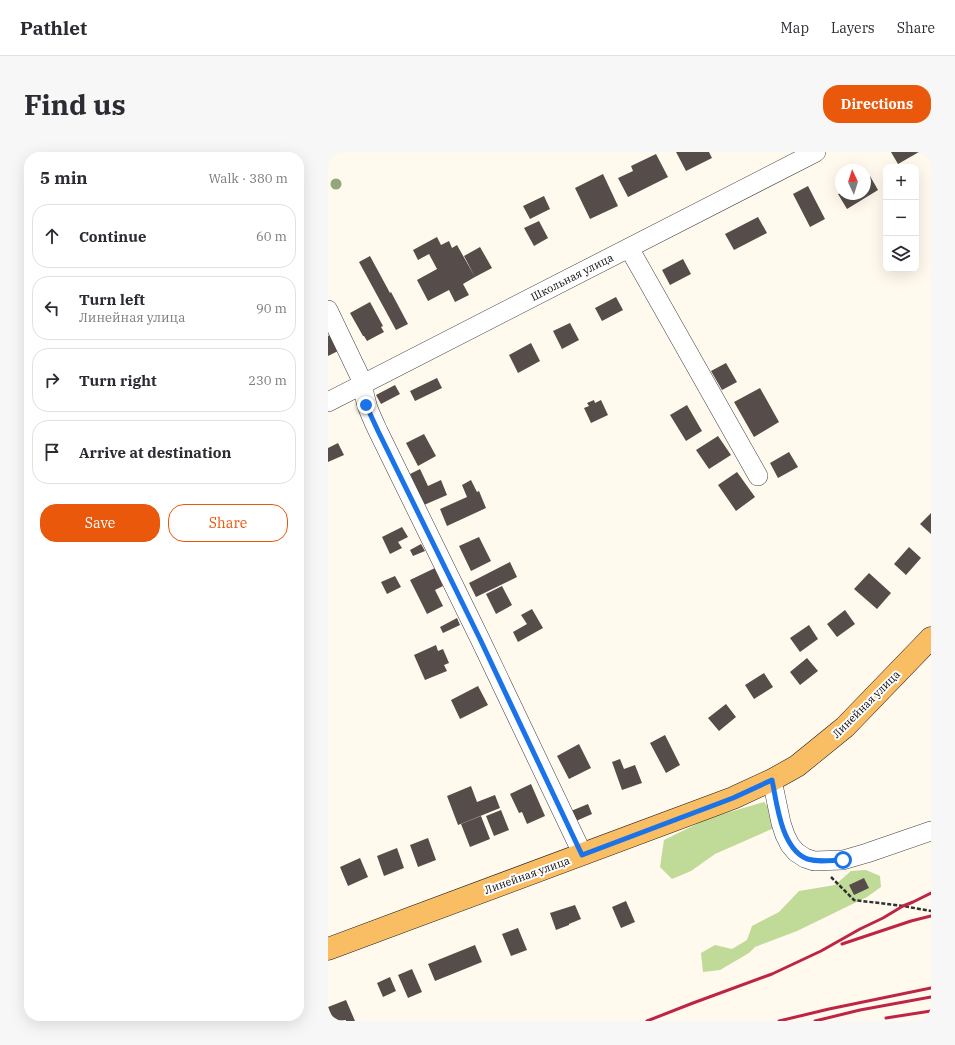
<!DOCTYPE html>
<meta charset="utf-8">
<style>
:root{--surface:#fff;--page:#f7f7f7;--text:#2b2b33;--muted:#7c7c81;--line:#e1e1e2;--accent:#ea580c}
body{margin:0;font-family:"IBM Plex Serif",serif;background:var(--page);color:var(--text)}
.controls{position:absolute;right:12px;top:12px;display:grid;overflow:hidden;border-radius:8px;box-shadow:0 4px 16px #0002}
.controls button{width:36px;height:36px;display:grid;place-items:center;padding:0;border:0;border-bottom:1px solid var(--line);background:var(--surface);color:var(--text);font:20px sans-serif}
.compass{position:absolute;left:507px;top:12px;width:36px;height:36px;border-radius:50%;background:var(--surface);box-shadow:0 4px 16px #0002;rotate:356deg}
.stop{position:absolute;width:12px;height:12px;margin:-9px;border:3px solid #1a73e8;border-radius:50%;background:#fff}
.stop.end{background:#1a73e8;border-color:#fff;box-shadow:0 1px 4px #0008}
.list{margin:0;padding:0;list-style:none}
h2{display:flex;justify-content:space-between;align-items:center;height:52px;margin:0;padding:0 16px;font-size:17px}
h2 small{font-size:13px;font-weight:400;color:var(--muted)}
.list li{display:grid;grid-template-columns:26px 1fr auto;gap:12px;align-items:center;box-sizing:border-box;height:64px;margin:0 8px 8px;padding:0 8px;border:1px solid var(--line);border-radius:16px}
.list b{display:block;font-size:15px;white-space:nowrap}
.list p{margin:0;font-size:13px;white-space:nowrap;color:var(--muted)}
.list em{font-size:13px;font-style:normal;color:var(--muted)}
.actions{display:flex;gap:8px;padding:12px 16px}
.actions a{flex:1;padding:9px 0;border:1px solid var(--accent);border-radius:16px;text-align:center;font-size:14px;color:var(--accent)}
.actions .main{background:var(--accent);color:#fff}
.icon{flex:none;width:22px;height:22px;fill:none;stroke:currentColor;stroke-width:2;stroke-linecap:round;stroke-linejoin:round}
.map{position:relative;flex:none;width:603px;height:869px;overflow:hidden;border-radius:16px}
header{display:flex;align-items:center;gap:24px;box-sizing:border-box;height:56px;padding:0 20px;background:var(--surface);border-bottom:1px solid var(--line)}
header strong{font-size:19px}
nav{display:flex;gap:22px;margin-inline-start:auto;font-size:14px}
.intro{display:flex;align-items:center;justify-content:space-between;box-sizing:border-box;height:96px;padding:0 24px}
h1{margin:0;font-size:28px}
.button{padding:10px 18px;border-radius:16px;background:var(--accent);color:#fff;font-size:14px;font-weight:700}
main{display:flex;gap:24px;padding:0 24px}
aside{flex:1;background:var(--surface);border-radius:16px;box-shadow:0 4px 16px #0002}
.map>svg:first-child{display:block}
.forest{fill:#c0da97}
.building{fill:#564d4a}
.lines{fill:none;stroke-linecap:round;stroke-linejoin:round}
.minor-casing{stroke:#414141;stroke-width:20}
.major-casing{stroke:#1f1f1f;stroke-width:23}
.path{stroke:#303030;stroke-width:2.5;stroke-dasharray:4 2;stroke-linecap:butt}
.minor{stroke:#fff;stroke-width:19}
.major{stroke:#f9bd64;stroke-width:22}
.rail{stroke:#be2544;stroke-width:3}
.tree{fill:#92a87b}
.route{stroke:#1a73e8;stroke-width:5}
.labels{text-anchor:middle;stroke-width:4;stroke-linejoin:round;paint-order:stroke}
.street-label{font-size:11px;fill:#0e0e0e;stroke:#fff}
</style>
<header>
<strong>Pathlet</strong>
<nav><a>Map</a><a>Layers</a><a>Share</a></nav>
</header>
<div class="intro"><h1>Find us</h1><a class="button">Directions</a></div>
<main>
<aside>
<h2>5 min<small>Walk · 380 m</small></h2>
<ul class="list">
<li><svg class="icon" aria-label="ahead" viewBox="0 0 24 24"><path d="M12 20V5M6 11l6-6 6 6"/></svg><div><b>Continue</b></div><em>60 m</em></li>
<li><svg class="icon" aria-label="left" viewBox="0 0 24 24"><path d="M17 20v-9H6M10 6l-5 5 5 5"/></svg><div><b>Turn left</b><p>Линейная улица</p></div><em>90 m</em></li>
<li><svg class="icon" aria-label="right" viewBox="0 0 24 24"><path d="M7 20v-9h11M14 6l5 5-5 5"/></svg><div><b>Turn right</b></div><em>230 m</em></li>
<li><svg class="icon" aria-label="arrive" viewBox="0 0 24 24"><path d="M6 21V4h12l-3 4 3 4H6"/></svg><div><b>Arrive at destination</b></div></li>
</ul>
<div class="actions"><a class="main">Save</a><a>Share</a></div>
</aside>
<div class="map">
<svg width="603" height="869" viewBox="0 0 603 869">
<rect width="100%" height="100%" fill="#fff9ee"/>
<path class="forest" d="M436,650L446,662V676L387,702L363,719L344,727L332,715L336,688L381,666Z
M538,718L552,724L553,735L539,745L469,779L427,795L421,801L392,818L375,820L373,801L387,793L404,797L419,788L424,774L451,760L471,739L507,733L523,719Z"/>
<path class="building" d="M348,0H381L384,6L358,19Z
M563,0H591L570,12Z
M328,2L340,25L300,45L290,26L305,19L303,14Z
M275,22L290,54L262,67L247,36Z
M542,24L550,38L519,57L510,42L513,41V42H537V27Z
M480,34L497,67L482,75L465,42Z
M216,44L222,57L202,67L195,54Z
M430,65L439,81L406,98L397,82Z
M211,69L220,86L206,94L196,76Z
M109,85L113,93L121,89L124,96L129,93L147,125L135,132L141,143L127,150L121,138L100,149L89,128L109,117L101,102L90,108L85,98Z
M152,95L164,116L147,125L136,104Z
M42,104L62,141L63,140L80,172L68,178L31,110Z
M355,107L363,122L342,133L334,118Z
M288,145L295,158L274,169L267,156Z
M42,150L55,174L53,175L56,180L39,189L36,184H35L22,161Z
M242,171L251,188L234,197L225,179Z
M3,182L12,198L0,204V184Z
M203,191L212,209L190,221L181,203Z
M398,211L409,230L394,238L383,219Z
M109,226L114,236L87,249L82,239Z
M67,233L72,242L53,252L48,243Z
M432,236L451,270L426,285L406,250Z
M266,248L267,251L273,248L280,263L263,271L256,256L261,254L259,251Z
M359,253L374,279L358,289L342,263Z
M96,282L108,304L90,314L78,291Z
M390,284L403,303L381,317L368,298Z
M10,291L16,303L0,310V296Z
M461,300L470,315L450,326L442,311Z
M92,317L100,334L113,328L119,343L96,353L82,322Z
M409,320L427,345L408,359L390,333Z
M143,328L149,340L151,339L158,356L119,374L112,357L139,345L134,333Z
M603,361V382L592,372Z
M74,375L80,385L70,390L74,396L62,402L54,385Z
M151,385L163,409L143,419L131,394Z
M93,392L97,399L85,404L82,398Z
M581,395L593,406L578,423L566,412Z
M182,410L189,425L148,445L141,431Z
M107,416L115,434L107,438L115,454L99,462L82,428Z
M541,421L563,441L549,457L526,437Z
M67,424L73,435L59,442L53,430Z
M174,434L184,453L168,462L158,442Z
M204,457L215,476L190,490L185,480L199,472L193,463Z
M517,458L527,472L509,485L499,472Z
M129,466L132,473L115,481L112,475Z
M481,473L490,487L472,500L462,486Z
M108,493L110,499L115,497L121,511L116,513L119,519L97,528L86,503Z
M479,506L490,519L472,533L462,520Z
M436,521L445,535L426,547L417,533Z
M150,534L160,553L132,567L123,548Z
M398,552L408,565L391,579L380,566Z
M337,583L352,613L338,621L322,591Z
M251,592L263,616L241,627L229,604Z
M292,607L296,617L307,613L314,631L294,638L284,610Z
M203,632L217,664L199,672L194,660L191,661L182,642Z
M143,634L149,650L167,643L172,656L130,673L119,644Z
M260,652L264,662L248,669L243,659Z
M173,658L181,678L166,684L158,664Z
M153,664L162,687L142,695L133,672Z
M100,686L108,708L90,715L82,693Z
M69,696L76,716L56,724L49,704Z
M32,706L40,725L20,734L12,715Z
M536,726L541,736L526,743L521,733Z
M298,749L307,770L293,776L284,755Z
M247,753L253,767L241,772V773L228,778L222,761Z
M190,776L199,798L183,804L174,782Z
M147,793L154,810L107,829L100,812Z
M84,817L94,840L80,846L70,823Z
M62,825L68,839L55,845L49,831Z
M18,848L27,869H18V868L6,869L0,855Z"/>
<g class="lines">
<g class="minor-casing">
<path id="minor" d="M301,96L430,324
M0,158L35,231C36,250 42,262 50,279L152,487L255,703
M0,250L488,0
M444,628L453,671L457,683L462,693L468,700L477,706L486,709L515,708L539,701L603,679"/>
</g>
<g class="major-casing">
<path id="major" d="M0,797L405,646L444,628L469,614L517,575L603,486"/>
</g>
<path class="path" d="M503,725L526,748L575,754L603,759"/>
<use href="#minor" class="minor"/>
<use href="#major" class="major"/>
<path class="rail" d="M514,792L583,769L603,764
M558,866L603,859
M319,869L365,851L444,822L493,799L532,777L555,766L575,754L585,750L603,741
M451,869L501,857L603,836
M487,869L532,858L603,845"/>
</g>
<circle class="tree" cx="8" cy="32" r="5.5"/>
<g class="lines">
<path class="route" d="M38,253L50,279L152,487L254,703L405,646L444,628C449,652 453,694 477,706C487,711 504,708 515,708"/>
</g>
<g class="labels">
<g class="street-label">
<text transform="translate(244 125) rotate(-27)" y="4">Школьная улица</text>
<text transform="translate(538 552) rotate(-45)" y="4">Линейная улица</text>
<text transform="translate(199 723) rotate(-20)" y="4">Линейная улица</text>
</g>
</g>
</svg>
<div class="controls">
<button>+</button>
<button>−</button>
<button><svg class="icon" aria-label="layers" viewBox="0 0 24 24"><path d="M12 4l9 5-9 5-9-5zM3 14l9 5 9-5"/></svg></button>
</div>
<svg class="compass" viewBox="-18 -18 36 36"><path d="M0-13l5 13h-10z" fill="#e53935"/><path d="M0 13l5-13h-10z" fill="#7c7c81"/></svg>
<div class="stop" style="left:515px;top:708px"></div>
<div class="stop end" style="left:38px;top:253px"></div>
</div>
</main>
